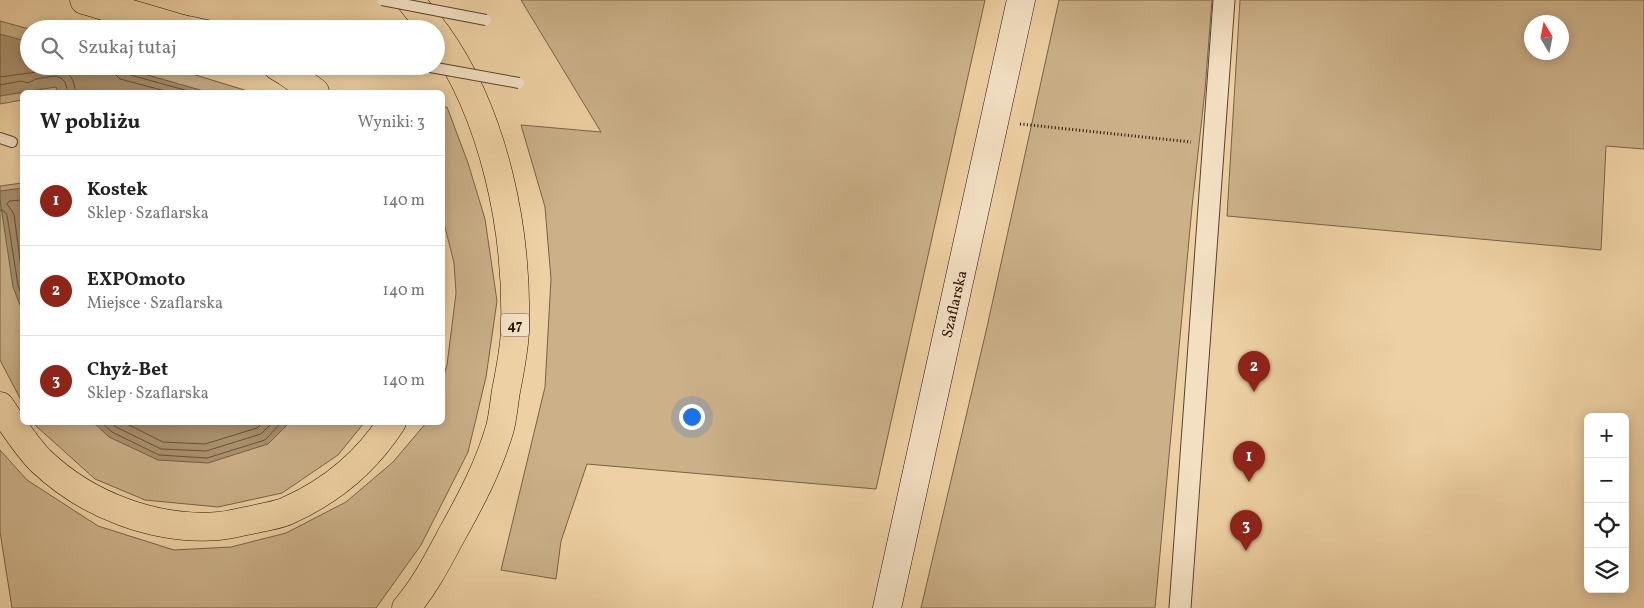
<!DOCTYPE html>
<html lang="pl">
<meta charset="utf-8">
<style>
:root{--surface:#fff;--page:#f2f2f2;--text:#222;--muted:#767676;--line:#e0e0e0;--accent:#8f2418}
body{margin:0;font-family:Vollkorn,serif;background:var(--page);color:var(--text)}
.controls{position:absolute;right:15px;bottom:15px;display:grid;overflow:hidden;border-radius:8px;box-shadow:0 2px 12px #0003}
.controls button{width:45px;height:45px;display:grid;place-items:center;padding:0;border:0;border-bottom:1px solid var(--line);background:var(--surface);color:var(--text);font:25px sans-serif}
.compass{position:absolute;left:1524px;top:15px;width:45px;height:45px;border-radius:50%;background:var(--surface);box-shadow:0 2px 12px #0003;rotate:350deg}
.you{position:absolute;left:691px;top:416px;width:18px;height:18px;margin:-12px;border:4px solid #fff;border-radius:50%;background:#1a73e8;box-shadow:0 0 0 8px #1a73e833}
.badge{display:grid;place-items:center;width:32px;height:32px;border-radius:50%;background:var(--accent);color:#fff;font-size:16px;font-weight:700}
.pin{position:absolute;translate:-50% -41px;filter:drop-shadow(0 1px 2px #0008)}
.pin::after{content:'';position:absolute;top:26px;width:18px;height:15px;background:inherit;clip-path:polygon(0 0,100% 0,50% 100%)}
.list{margin:0;padding:0;list-style:none}
h2{display:flex;justify-content:space-between;align-items:center;height:65px;margin:0;padding:0 20px;font-size:21px}
h2 small{font-size:16px;font-weight:400;color:var(--muted)}
.list li{display:grid;grid-template-columns:32px 1fr auto;gap:15px;align-items:center;box-sizing:border-box;height:90px;padding:0 20px;border-top:1px solid var(--line)}
.list b{display:block;font-size:19px;white-space:nowrap}
.list p{margin:0;font-size:16px;white-space:nowrap;color:var(--muted)}
.list em{font-size:16px;font-style:normal;color:var(--muted)}
.icon{flex:none;width:28px;height:28px;fill:none;stroke:currentColor;stroke-width:2;stroke-linecap:round;stroke-linejoin:round}
.map{position:relative;flex:none;width:1644px;height:608px;overflow:hidden}
.search{position:absolute;background:var(--surface);box-shadow:0 2px 12px #0003;left:20px;top:20px;width:425px;height:55px;display:flex;align-items:center;gap:12px;box-sizing:border-box;padding:0 18px;border-radius:28px;color:var(--muted);font-size:19px}
.panel{position:absolute;background:var(--surface);box-shadow:0 2px 12px #0003;left:20px;top:90px;width:425px;height:335px;border-radius:8px}
.map>svg:first-child{display:block}
.green{fill:#cbb088;stroke:#786245;fill-rule:evenodd}
.water{fill:#a9906c;stroke:#745f42}
.lines{fill:none;stroke-linecap:round;stroke-linejoin:round}
.shore{stroke:#675237;stroke-width:1}
.lane-casing{stroke:#57442a;stroke-width:12}
.street-casing{stroke:#57442a;stroke-width:23}
.secondary-casing{stroke:#251502;stroke-width:29}
.primary-casing{stroke:#251502;stroke-width:29}
.path{stroke:#251502;stroke-width:3;stroke-dasharray:1 2.5;stroke-linecap:butt}
.lane{stroke:#f3e0c3;stroke-width:10}
.street{stroke:#f3e0c3;stroke-width:21}
.secondary{stroke:#f3e0c3;stroke-width:28}
.primary{stroke:#edd0a3;stroke-width:28}
.lane-bridge-casing{stroke:#57442a;stroke-width:12;stroke-linecap:butt}
.lane-bridge{stroke:#f3e0c3;stroke-width:10}
.labels{text-anchor:middle;stroke-width:4.5;stroke-linejoin:round;paint-order:stroke}
.shield{fill:#f3e0c3;stroke:#63523c;stroke-width:1}
.shield-label{font-size:14px;font-weight:bold;fill:#251502}
.street-label{font-size:15px;fill:#251502;stroke:#f3e0c3}
</style>
<div class="map">
<svg width="1644" height="608" viewBox="0 0 1644 608">
<rect width="100%" height="100%" fill="#edd0a3"/>
<filter id="stains"><feTurbulence type="fractalNoise" baseFrequency=".004" numOctaves="4"/><feColorMatrix values="0 0 0 0 .2 0 0 0 0 .09 0 0 0 0 .02 0 0 0 .5 -.17"/></filter>
<radialGradient id="worn" r=".72"><stop offset=".6" stop-color="#630" stop-opacity="0"/><stop offset="1" stop-color="#630" stop-opacity=".3"/></radialGradient>
<path class="green" d="M521,0H985L876,489L587,464L561,541L556,579L501,570L545,387L551,279L545,207L521,125L601,132Z
M1059,0H1212L1205,90L1192,207L1155,608H921L987,327Z
M1240,0H1644V149L1606,146L1601,250L1227,216ZM1532,22H1562V52H1532Z
M0,21L29,29V66H166L251,92H22V100L0,104Z
M443,107H447L468,163L485,219L497,301L486,377L468,452L421,545L376,608H12L0,532V450L27,480L98,526L174,550L231,547L286,533L346,502L393,462L426,423L442,422L443,378L447,365L456,293L454,263L443,219Z
M22,183V402L0,360V186Z
M34,423H364L338,455L282,493L218,507L145,500L95,479L36,426Z"/>
<path class="water" d="M0,34L29,42V66H116L207,92H57L56,87L0,96Z
M22,188V310L13,287L0,199V191Z
M94,423H289L268,444L208,463L158,460L109,437Z"/>
<g class="lines">
<path class="shore" d="M113,66L115,74L120,79L169,92
M119,66L120,71L123,73L192,92
M0,77L59,69C71,73 75,81 75,92
M0,85L21,81L28,83L36,79L55,76L61,78L65,82L68,92
M22,200L9,201L7,204L14,214L22,275
M0,210L4,211L7,215L18,285L22,297
M101,422L112,432L159,455L207,458L265,440L282,422
M110,422L116,427L161,449L206,451L261,434L273,422
M123,422L163,442L205,444L257,428L263,422"/>
<g class="lane-casing">
<path id="lane" d="M182,20L225,29
M0,138L12,142"/>
</g>
<g class="street-casing">
<path id="street" d="M1180,608L1224,0"/>
</g>
<g class="secondary-casing">
<path id="secondary" d="M887,608L1021,0"/>
</g>
<g class="primary-casing">
<path id="primary" d="M84,0L182,29
M410,0L433,29
M277,66L287,72L315,92
M0,406C13,425 25,445 41,461C87,505 155,531 219,526C231,525 244,521 256,519C267,516 280,515 289,510C331,491 367,461 392,422
M406,608C425,586 438,560 452,534C471,500 489,466 500,428C503,416 504,403 506,391C510,371 514,351 515,331C518,231 495,115 436,33"/>
</g>
<path class="path" d="M1020,124L1191,142"/>
<use href="#lane" class="lane"/>
<use href="#street" class="street"/>
<use href="#secondary" class="secondary"/>
<use href="#primary" class="primary"/>
<g class="lane-bridge-casing">
<path id="lane-bridge" d="M382,0L486,20
M425,66L519,83"/>
</g>
<use href="#lane-bridge" class="lane-bridge"/>
</g>
<g class="labels">
<rect class="shield" x="501" y="313.5" width="28" height="23" rx="4"/>
<g class="shield-label">
<text x="515" y="330">47</text>
</g>
<g class="street-label">
<text transform="translate(954 304) rotate(-77)" y="5">Szaflarska</text>
</g>
</g>
<rect width="100%" height="100%" filter="url(#stains)"/>
<rect width="100%" height="100%" fill="url(#worn)"/>
</svg>
<div class="controls">
<button>+</button>
<button>−</button>
<button><svg class="icon" aria-label="locate" viewBox="0 0 24 24"><circle cx="12" cy="12" r="6"/><path d="M12 2v4M12 18v4M2 12h4M18 12h4"/></svg></button>
<button><svg class="icon" aria-label="layers" viewBox="0 0 24 24"><path d="M12 4l9 5-9 5-9-5zM3 14l9 5 9-5"/></svg></button>
</div>
<svg class="compass" viewBox="-18 -18 36 36"><path d="M0-13l5 13h-10z" fill="#e53935"/><path d="M0 13l5-13h-10z" fill="#767676"/></svg>
<div class="you"></div>
<div class="pin badge" style="left:1249px;top:482px">1</div>
<div class="pin badge" style="left:1254px;top:392px">2</div>
<div class="pin badge" style="left:1246px;top:551px">3</div>
<div class="search"><svg class="icon" aria-label="search" viewBox="0 0 24 24"><circle cx="10" cy="10" r="6"/><path d="M15 15l6 6"/></svg>Szukaj tutaj</div>
<section class="panel">
<h2>W pobliżu<small>Wyniki: 3</small></h2>
<ul class="list">
<li><span class="badge">1</span><div><b>Kostek</b><p>Sklep · Szaflarska</p></div><em>140 m</em></li>
<li><span class="badge">2</span><div><b>EXPOmoto</b><p>Miejsce · Szaflarska</p></div><em>140 m</em></li>
<li><span class="badge">3</span><div><b>Chyż-Bet</b><p>Sklep · Szaflarska</p></div><em>140 m</em></li>
</ul>
</section>
</div>
